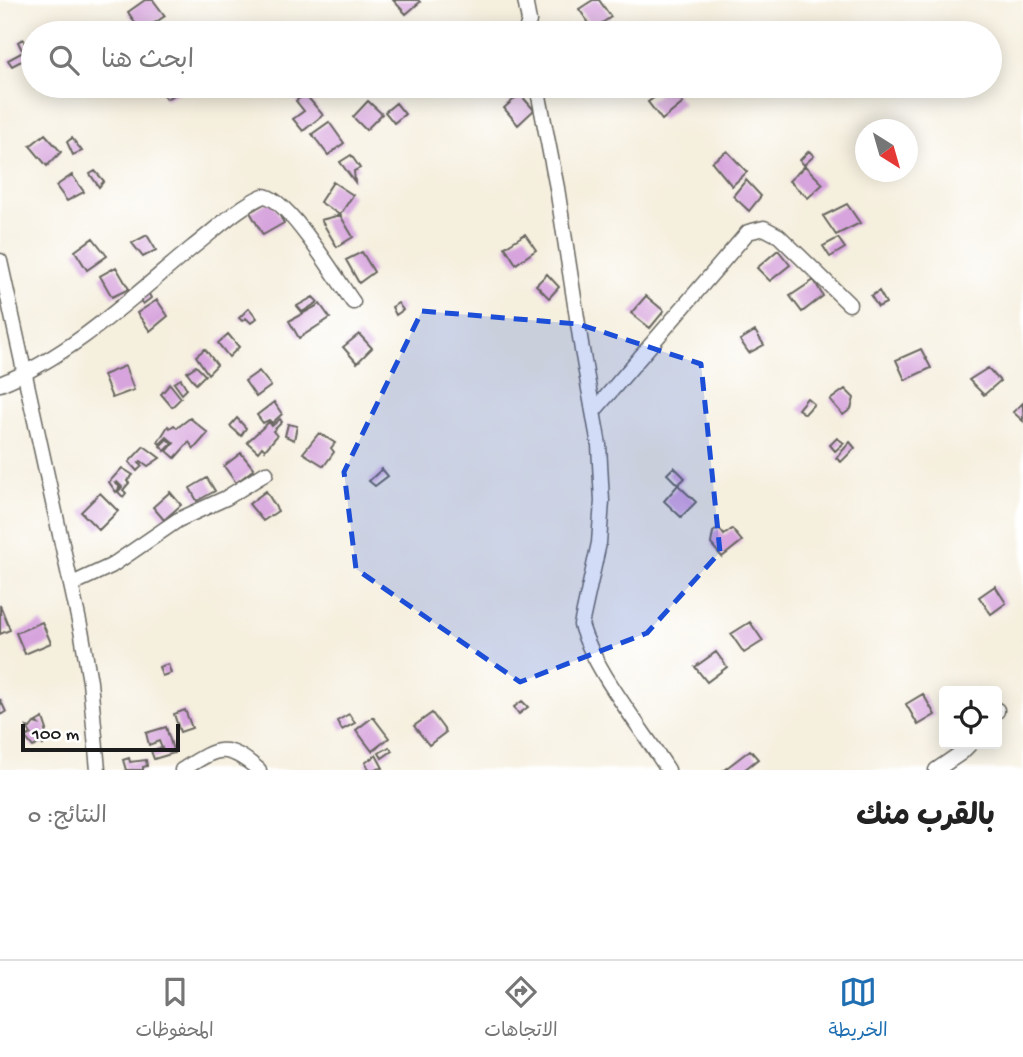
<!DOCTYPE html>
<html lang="ar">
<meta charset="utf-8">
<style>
:root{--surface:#fff;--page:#f2f2f2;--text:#222;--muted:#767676;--line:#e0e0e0;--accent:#1f6fb2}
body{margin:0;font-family:"Gochi Hand","Playpen Sans Arabic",sans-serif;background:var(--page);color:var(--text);direction:rtl}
.controls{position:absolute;right:21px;bottom:21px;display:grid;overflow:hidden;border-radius:7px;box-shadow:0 4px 18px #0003}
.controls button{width:63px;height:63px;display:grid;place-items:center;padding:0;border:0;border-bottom:2px solid var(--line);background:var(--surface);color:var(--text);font:35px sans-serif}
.compass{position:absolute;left:855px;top:119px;width:63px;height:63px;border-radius:50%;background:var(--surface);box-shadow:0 4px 18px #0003;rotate:143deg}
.scale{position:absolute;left:21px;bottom:18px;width:159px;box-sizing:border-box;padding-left:7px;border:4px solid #1c1c1c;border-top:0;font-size:19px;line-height:24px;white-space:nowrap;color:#1c1c1c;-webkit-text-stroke:5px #fff;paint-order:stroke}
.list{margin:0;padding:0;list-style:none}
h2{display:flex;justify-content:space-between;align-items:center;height:91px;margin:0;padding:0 28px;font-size:30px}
h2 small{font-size:23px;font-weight:400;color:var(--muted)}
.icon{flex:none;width:38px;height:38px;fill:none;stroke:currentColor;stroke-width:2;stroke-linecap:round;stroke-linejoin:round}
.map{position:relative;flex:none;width:1023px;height:770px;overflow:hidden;direction:ltr}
.search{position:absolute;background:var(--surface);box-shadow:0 4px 18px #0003;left:21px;right:21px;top:21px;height:77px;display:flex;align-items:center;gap:18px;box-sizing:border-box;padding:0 24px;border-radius:38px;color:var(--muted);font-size:26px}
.sheet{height:189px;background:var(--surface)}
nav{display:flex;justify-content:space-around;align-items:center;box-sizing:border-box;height:98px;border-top:2px solid var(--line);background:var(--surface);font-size:19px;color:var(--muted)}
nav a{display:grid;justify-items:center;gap:4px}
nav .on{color:var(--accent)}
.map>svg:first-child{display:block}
.building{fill:#d7a4dd}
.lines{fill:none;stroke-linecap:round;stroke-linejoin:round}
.minor-casing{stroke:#686660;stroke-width:17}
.minor{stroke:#fff;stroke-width:14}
.marked{fill:#1d4ed8;fill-opacity:0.2;stroke:#1d4ed8;stroke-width:5;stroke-dasharray:14 9;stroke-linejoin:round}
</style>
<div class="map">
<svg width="1023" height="770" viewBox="0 0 1023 770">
<rect width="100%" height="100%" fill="#fff"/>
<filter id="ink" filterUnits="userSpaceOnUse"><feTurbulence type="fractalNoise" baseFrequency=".0143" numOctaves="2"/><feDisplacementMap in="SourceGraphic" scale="14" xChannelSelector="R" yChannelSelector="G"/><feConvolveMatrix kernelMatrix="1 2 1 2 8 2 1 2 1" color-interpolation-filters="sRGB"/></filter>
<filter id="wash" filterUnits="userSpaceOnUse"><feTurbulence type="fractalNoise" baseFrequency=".00686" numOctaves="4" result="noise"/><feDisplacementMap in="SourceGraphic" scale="28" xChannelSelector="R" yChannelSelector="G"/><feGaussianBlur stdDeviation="1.57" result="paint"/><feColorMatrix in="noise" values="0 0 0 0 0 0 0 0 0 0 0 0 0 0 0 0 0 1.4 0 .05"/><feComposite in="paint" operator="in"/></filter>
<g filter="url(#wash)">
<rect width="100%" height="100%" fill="#f5efde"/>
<g id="blocks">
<path class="building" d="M145,0H153L165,16L141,32L128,12Z
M393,0H418L420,2L406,14Z
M593,0H599L611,17L593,29L579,9Z
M364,21L378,33H353Z
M638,23L646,33H623Z
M23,39L33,55L12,66L8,60L23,52L18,42Z
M159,86H184L186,89L166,99Z
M670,86L683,103L662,120L648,102Z
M305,94L323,115L303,131L293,119L304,111L296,101Z
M520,94L534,110L518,125L504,108Z
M368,101L382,114L366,130L353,117Z
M396,103L405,114L394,123L385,112Z
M329,122L344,143L328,155L312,134Z
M45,134L61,152L47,166L30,146Z
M72,138L82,151L73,155L67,142Z
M727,151L747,172L732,186L712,162Z
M809,151L814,156L804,165L800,160Z
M351,155L360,168L354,171L355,182L340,162Z
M805,166L823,184L808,198L789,181Z
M95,171L104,181L99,187L90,174Z
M72,175L84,192L67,201L56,186Z
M746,180L761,196L749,211L733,196Z
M333,182L353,195L340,215L353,237L337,247L321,220L340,215L320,202Z
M271,200L284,223L263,235L250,212Z
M847,204L860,223L836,235L823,216Z
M525,234L536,250L516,264L505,247Z
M147,235L156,250L143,257L132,243Z
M93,238L107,256L87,270L75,251Z
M838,238L845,248L830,257L823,246Z
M778,250L790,265L770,281L757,268Z
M362,252L374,272L359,283L346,260Z
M116,267L129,289L112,297L100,276Z
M547,274L559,287L549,298L536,285Z
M814,280L823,296L802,312L790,296Z
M879,291L886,303L878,307L871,296Z
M148,292L151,298L143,304L139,299Z
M646,296L664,311L650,328L631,313Z
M313,297L318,302L302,312L297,306Z
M157,300L168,316L150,331L137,313Z
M398,303L403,310L396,315L392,307Z
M320,304L330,318L299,338L289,321Z
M249,308L257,318L251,323L246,318L242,321L239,318Z
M755,331L764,345L749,353L740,340Z
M228,334L239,347L229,357L218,343Z
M359,334L372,348L357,363L343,347Z
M205,349L217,365L208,374L196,356Z
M921,349L931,368L905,380L896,360Z
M125,366L134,390L112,398L103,375Z
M196,366L205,375L196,384L187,372Z
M988,368L1000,381L984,395L969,380Z
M259,371L271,386L256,397L245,381Z
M181,379L187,389L182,394L174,383Z
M170,384L181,398L172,407L161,394Z
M845,389L854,398L851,409L843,415L830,400Z
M807,398L814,404L805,414L798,409Z
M274,402L282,414L272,423L269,420L263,423L257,415Z
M1023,403V421L1013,412Z
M190,418L208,433L194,449L189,442L175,458L167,451L174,443L167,437L160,444L158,442L168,426L170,428L174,425L177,428Z
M237,418L246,428L241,436L230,426Z
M280,419L282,422L273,431L277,436L265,450L262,447L258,452L247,442L269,422L272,426Z
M288,424L297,426L294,440L285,436Z
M319,433L335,443L331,448L334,452L324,466L303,453Z
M837,438L844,443L835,451L830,445Z
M167,439L172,444L165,451L160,446Z
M850,442L855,448L841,462L836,458Z
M144,446L160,458L148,466L141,461L139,463L142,466L137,471L129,462Z
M241,453L254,469L236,483L224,466Z
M674,467L685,478L678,485L667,474Z
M122,468L133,475L127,481L129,483L123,490L126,493L123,497L118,492L122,487L117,482L115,483L120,487L116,492L109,482Z
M382,469L388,476L375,486L369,481Z
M207,478L215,491L197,501L190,488Z
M678,485L696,502L681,517L664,501Z
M266,491L278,511L263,521L249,504Z
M170,492L181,505L164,520L153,507Z
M100,493L118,511L99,530L81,512Z
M719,528L724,535L732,529L742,541L722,557L711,544L713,532Z
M995,586L1006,603L991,614L979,597Z
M0,605L10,630L0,634Z
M42,622L51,643L25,654L16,633Z
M750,622L763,641L744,653L731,634Z
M716,652L727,667L707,682L695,667Z
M168,664L171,673L162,676L159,667Z
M923,694L935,715L918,725L906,704Z
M0,699L6,712L0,715Z
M522,701L528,707L519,714L514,707Z
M185,710L192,728L180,732L174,714Z
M432,713L446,732L429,745L414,726Z
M349,714L355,723L342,730L337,721Z
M373,717L389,738L372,751L356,730Z
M43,718L47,730L45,731L48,737L45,738L46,742L43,745L38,736L36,737L39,744L33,747L25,737L31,734L27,727L30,728L34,723L38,724L36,722Z
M166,727L174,753L154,759L151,751L162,748L159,741L149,745L146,733Z
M389,747L392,751L382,758L379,753Z
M750,750L758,759L744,770H724Z
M376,755L383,768L370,770L365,763Z
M129,758L130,762L146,760L147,766L143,767V770H126L123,760Z"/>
</g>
</g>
<g filter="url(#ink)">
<use href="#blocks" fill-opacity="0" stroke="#686660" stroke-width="2"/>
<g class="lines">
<g class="minor-casing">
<path id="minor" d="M525,33L529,21L525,0
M537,86L557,188L582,350L599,445L602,501L599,543L581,625C595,672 642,728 668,770
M0,261L82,635L90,682L98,770
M0,384C74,354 132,297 193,247C215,230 238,207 263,196C287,196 338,281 353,302
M593,412L748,232L764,228L779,236L849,304
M72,584L111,566L178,520L226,498L266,473
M997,711V710
M182,770C217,748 225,741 259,770
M936,770L961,753L970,744"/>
</g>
<use href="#minor" class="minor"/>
</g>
</g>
<path class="marked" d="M422,311L578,324L701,364L720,552L647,633L520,682L356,569L344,472Z"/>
</svg>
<div class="controls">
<button><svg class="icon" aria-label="locate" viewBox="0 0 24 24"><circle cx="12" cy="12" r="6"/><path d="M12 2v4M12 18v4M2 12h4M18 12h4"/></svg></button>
</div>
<svg class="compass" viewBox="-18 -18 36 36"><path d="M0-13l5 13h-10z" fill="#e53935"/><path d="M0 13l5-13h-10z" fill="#767676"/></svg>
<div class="scale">100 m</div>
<div class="search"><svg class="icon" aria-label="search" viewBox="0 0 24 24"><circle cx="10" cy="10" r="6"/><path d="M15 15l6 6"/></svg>ابحث هنا</div>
</div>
<section class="sheet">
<h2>بالقرب منك<small>النتائج: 0</small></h2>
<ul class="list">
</ul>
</section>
<nav>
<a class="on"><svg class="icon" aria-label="map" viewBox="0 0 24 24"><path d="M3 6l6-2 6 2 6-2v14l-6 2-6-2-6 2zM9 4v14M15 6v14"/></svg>الخريطة</a>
<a><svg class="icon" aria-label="directions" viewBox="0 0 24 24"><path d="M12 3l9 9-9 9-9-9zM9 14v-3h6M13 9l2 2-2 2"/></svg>الاتجاهات</a>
<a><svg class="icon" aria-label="saved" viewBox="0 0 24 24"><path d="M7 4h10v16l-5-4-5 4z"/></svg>المحفوظات</a>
</nav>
